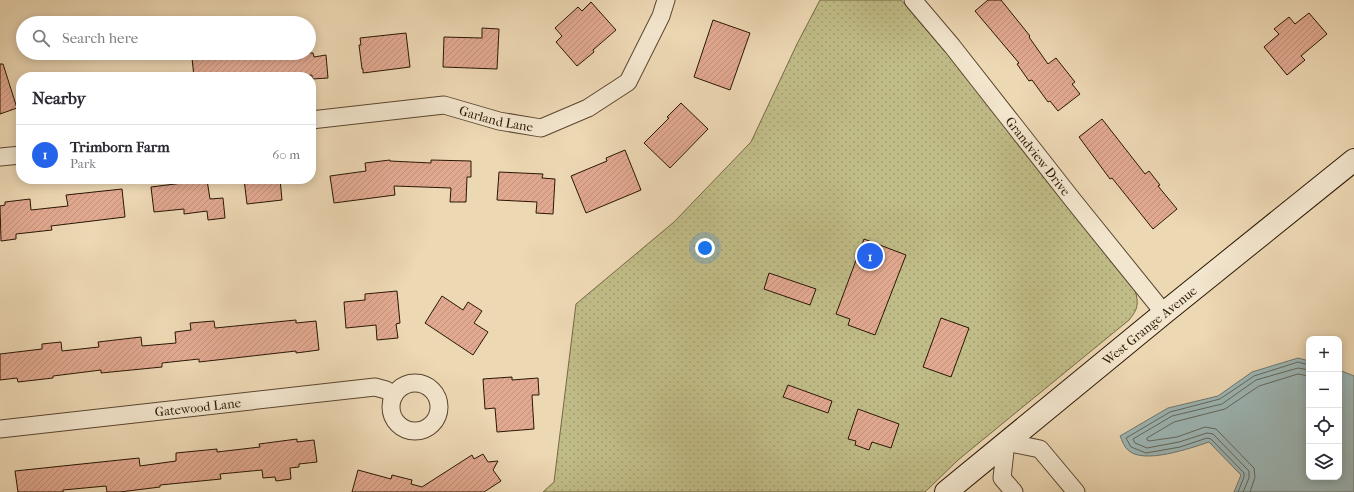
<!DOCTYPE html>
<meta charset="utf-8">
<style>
:root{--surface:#fff;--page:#f7f7f7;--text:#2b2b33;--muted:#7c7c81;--line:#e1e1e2;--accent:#2563eb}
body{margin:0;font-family:"IM FELL French Canon",serif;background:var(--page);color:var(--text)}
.controls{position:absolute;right:12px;bottom:12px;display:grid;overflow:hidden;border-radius:8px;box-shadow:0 2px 10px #0003}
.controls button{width:36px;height:36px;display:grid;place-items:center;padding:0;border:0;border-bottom:1px solid var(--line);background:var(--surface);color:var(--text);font:20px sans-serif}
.you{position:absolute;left:705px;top:248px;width:14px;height:14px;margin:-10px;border:3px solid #fff;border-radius:50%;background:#1a73e8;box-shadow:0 0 0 6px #1a73e833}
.badge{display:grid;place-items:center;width:26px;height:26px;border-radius:50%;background:var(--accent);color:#fff;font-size:13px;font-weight:700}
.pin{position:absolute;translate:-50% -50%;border:2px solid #fff;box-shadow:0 1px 4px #0006}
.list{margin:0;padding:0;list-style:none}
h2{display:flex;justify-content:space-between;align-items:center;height:52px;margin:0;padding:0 16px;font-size:17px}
h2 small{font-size:13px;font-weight:400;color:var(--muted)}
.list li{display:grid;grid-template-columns:26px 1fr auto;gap:12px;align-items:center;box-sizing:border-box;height:60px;padding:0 16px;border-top:1px solid var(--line)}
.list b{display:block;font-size:15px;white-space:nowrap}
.list p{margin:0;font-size:13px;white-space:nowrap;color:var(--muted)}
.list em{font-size:13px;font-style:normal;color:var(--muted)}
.icon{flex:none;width:22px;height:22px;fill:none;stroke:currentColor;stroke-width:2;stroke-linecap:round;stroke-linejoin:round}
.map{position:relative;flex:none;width:1354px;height:492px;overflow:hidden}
.search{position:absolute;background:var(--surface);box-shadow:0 2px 10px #0003;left:16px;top:16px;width:300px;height:44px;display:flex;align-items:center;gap:10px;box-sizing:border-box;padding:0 14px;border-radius:22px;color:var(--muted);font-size:15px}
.panel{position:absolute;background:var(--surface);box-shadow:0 2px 10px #0003;left:16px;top:72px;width:300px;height:112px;border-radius:16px}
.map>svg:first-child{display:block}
.park{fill:url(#park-dots);stroke:#756945}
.water{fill:#9db8b8;stroke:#6f7770}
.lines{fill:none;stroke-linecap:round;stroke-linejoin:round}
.shore{stroke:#64675e;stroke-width:1}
.building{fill:url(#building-hatch);stroke:#2a1603}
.street-casing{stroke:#5b462f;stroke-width:19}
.secondary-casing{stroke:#2a1603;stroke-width:24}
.street{stroke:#f3e6ce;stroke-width:17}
.secondary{stroke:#f3e6ce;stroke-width:22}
.labels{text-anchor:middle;stroke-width:4;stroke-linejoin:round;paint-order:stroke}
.street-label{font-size:13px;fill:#2a1603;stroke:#f3e6ce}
</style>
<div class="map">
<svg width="1354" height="492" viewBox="0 0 1354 492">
<defs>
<pattern id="park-dots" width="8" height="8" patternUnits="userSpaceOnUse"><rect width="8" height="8" fill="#c0bc87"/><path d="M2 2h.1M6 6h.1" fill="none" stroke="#a5a173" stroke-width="1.8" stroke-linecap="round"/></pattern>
<pattern id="building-hatch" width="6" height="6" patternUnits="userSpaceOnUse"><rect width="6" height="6" fill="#e2a991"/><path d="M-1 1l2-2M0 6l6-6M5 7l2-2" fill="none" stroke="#c2917b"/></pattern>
</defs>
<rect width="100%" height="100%" fill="#edd8b4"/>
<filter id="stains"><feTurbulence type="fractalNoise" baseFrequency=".005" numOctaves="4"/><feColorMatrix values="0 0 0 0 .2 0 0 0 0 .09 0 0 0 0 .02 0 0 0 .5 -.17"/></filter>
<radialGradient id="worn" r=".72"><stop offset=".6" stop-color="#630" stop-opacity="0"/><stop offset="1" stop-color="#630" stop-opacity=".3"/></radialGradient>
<path class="park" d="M820,0H901L955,63L1135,290C1139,304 1138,309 1129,320L958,460L925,492H543L554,482L576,304L674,222L751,142L797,44Z"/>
<path class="water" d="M1298,358L1309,361V477H1339V370L1354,376V492H1234L1241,475L1209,442C1191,448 1143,465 1128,450C1124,447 1122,440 1120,436L1168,408L1218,396L1252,372Z"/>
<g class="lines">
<path class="shore" d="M1238,492L1244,477V473L1211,439L1207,438L1180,447L1146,453L1131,447L1126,438L1170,412L1220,399L1254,376L1298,362L1309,365
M1243,492L1249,478V471L1213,434L1207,433L1179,442L1147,448L1135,443L1133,439L1172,416L1222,404L1256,380L1298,368L1309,370
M1250,492L1255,477L1254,468L1216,429L1205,427L1177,437L1149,441L1147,440V438L1174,422L1225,409L1259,386L1298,374L1309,376"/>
</g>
<path class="building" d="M988,0H1001L1030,36L1029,37L1048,64L1056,58L1075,82L1072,84L1080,94L1058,111L1050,101L1048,102L1032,80L1029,81L1017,64L1019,63L975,11Z
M591,2L616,30L593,50L594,52L577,66L556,42L562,36L555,28L578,7L582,11Z
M1309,13L1327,34L1301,56L1305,60L1287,75L1264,47L1279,34L1274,29L1289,17L1295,24Z
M713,20L750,33L730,90L694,77Z
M482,28L499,29L497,69L443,67L444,37L482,38Z
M406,33L410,67L363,73V69H362L359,45H361L360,38Z
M229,53H313L314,57L326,55L328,78L312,79V75L298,77H194L192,58Z
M0,64H3L17,108L0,114Z
M681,103L708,129L670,168L644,143L669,118L667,117Z
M1102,119L1145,174L1149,171L1160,185L1158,186L1177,209L1153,229L1112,178L1110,179L1079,137Z
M625,150L641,190L586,213L571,176L607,161L606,158Z
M390,160V161L431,163V160L471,161V177H467L466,202H450L451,188L394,186L395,195L334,203L330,176L366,171L365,163Z
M499,172L543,174L542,178L555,179L553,214L536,213L537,202L497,200Z
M244,179H280L282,200L247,204Z
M207,180L210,199L223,198L225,218L208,220L207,211L184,214V209L154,212L151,187Z
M122,189L125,217L51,226L52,230L16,234V239L1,241L0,206L5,205V202L30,199L31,210L68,206L66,195Z
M864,239L906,255L875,335L848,325L850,319L836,314Z
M769,273L816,289L810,305L764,289Z
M397,291L400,323L396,324L398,338L377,340L376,325L346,328L344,302L365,300V294Z
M442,296L463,310L468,302L482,311L474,323L488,332L473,355L425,323Z
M941,318L969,328L951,377L923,367Z
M296,320V323L316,321L319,350L296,353V351L199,362V359L162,363V367L101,373V370L53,376V378L18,382L17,378L0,380V354L42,349V344L61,342L62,351L99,347L98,342L141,337L142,346L176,343L175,332L191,330L190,323L214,321L215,328Z
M512,377V380L538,378L539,395H532L534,429L497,432L495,408L485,409L483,379Z
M788,385L832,401L828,413L783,397Z
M858,409L899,424L891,448L872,442L869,450L855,445L856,441L848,439Z
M297,439V442L314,440L317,462L299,464V467L290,468L291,479L276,481L275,477L263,478L262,470L220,474L221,479L160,485V487L120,492H107L106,486L63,490V492H18L15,471L139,458L140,466L176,461V453L217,449V452L260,447L259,444Z
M483,454L488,462L498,461L493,470L501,481L484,492H352L358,470L391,479L392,475L412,480L411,484L422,487L472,455L474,459Z"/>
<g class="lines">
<g class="street-casing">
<g id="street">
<path id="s1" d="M913,0L952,46L1072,199L1164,313"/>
<path id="s2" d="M311,120L444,105L499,121L541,128L588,108L628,82L661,16L666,0"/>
<path d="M0,157L21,155"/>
<circle cx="415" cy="407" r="24"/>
<path id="s3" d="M0,429L375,387L386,390L394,395"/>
<path d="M1014,492L1002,478L1006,442L1040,449L1076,492"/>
</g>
</g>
<g class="secondary-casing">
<g id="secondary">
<path id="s4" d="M946,492L1164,313L1354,160"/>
</g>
</g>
<use href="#street" class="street"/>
<use href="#secondary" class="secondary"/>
</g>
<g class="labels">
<g class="street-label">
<text dy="5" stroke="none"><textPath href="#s2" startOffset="188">Garland Lane</textPath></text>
<text dy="5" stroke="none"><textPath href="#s1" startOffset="200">Grandview Drive</textPath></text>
<text dy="5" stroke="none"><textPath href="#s4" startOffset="263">West Grange Avenue</textPath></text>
<text dy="5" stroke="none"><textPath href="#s3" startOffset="199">Gatewood Lane</textPath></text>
</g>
</g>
<rect width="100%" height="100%" filter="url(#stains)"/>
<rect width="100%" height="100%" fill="url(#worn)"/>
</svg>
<div class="controls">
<button>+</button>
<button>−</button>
<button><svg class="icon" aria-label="locate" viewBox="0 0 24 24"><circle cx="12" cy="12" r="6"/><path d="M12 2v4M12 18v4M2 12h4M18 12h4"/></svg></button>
<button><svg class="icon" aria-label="layers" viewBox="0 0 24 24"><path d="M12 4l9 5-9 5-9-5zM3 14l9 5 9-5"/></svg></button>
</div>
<div class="you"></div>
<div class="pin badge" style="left:870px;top:256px">1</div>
<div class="search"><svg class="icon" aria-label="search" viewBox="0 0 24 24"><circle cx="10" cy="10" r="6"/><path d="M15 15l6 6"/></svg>Search here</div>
<section class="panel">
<h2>Nearby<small></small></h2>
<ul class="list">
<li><span class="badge">1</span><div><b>Trimborn Farm</b><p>Park</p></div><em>60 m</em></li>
</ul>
</section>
</div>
